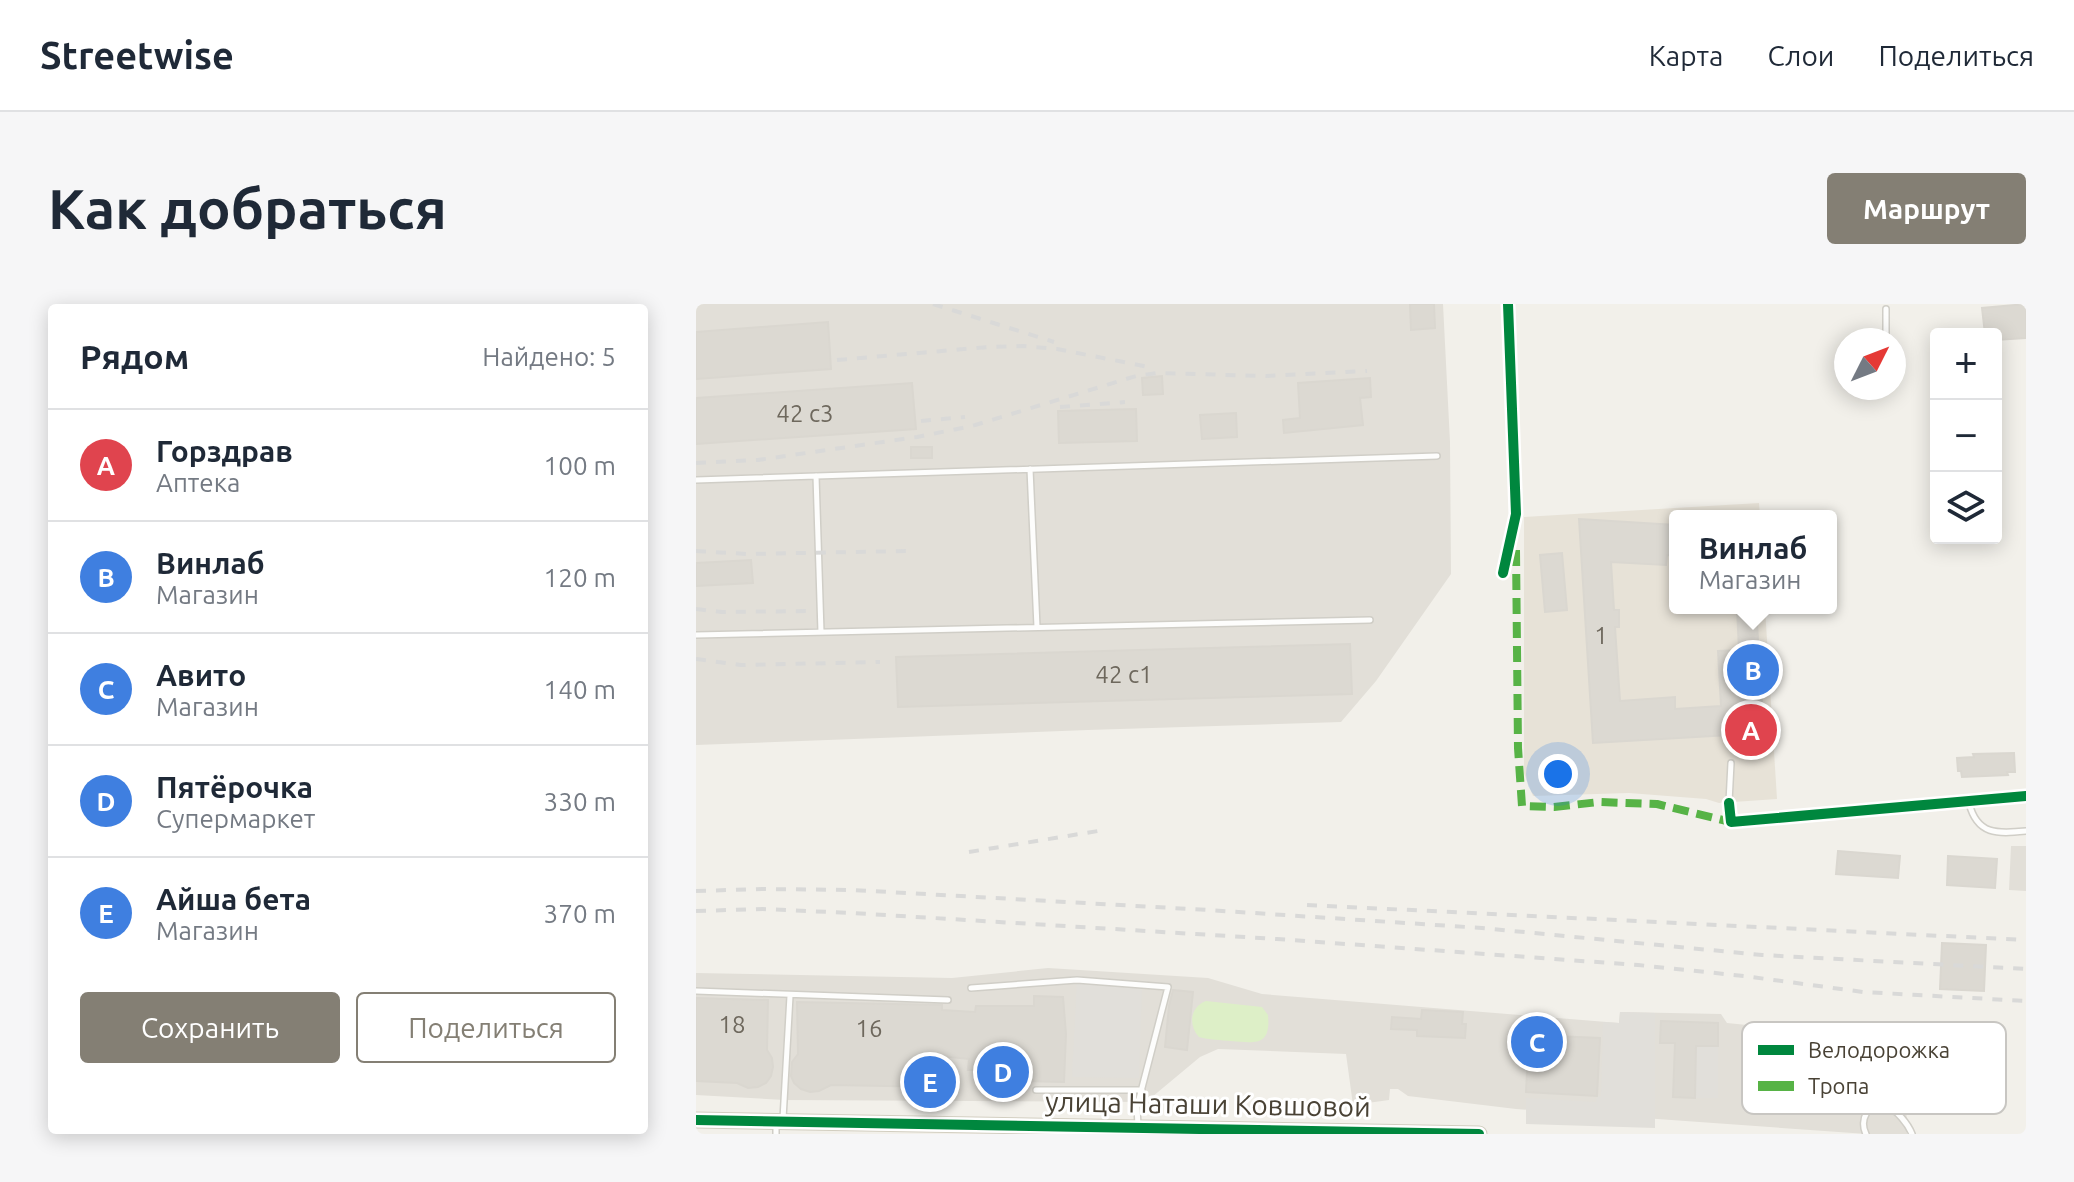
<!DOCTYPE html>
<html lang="ru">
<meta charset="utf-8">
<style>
:root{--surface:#fff;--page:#f6f6f7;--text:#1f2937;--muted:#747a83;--line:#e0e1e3;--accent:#847f74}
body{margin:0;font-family:Ubuntu,sans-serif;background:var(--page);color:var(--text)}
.controls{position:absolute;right:24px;top:24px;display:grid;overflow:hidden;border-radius:8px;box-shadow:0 4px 20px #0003}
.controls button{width:72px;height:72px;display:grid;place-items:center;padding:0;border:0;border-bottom:2px solid var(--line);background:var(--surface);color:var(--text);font:40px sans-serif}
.compass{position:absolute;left:1138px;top:24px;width:72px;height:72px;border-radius:50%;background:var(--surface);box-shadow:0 4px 20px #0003;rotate:48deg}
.you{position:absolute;left:862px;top:470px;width:28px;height:28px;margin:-20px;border:6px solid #fff;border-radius:50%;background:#1a73e8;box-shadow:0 0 0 12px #1a73e833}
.badge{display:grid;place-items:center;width:52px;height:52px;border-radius:50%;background:var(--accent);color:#fff;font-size:26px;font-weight:700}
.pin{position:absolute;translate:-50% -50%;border:4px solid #fff;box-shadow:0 2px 8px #0006}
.popup{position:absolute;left:973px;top:206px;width:168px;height:104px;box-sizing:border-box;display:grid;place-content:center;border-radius:8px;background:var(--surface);filter:drop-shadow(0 2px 6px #0005);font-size:26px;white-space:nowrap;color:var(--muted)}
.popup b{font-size:30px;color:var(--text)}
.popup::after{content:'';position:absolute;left:50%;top:100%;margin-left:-16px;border:16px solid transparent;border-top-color:var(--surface)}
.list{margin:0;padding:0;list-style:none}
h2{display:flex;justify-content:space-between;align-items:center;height:104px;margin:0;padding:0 32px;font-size:34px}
h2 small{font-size:26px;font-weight:400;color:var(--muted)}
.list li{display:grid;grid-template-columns:52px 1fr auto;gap:24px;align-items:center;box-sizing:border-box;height:112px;padding:0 32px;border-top:2px solid var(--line)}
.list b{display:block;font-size:30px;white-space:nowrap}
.list p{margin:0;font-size:26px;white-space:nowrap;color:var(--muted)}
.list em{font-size:26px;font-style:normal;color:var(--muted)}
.actions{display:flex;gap:16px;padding:24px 32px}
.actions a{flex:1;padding:18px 0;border:2px solid var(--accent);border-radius:8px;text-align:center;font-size:28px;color:var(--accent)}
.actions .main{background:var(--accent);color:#fff}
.icon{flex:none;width:44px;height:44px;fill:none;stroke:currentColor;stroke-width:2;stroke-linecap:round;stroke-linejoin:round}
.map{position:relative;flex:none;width:1330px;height:830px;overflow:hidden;border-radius:8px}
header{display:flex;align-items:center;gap:48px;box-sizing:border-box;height:112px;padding:0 40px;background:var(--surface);border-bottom:2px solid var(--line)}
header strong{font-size:38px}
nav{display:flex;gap:44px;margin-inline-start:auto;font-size:28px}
.intro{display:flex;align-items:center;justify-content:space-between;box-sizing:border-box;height:192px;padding:0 48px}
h1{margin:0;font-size:56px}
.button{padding:20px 36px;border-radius:8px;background:var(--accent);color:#fff;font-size:28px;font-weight:700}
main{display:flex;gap:48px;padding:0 48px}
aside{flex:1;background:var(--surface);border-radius:8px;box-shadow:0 4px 20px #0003}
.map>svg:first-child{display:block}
.residential{fill:#e7e2d7}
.industrial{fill:#e2dfd8}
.green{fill:#ddefc7}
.parking{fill:#e1dfda}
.building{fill:#dcd9d2;stroke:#dad7d0;stroke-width:2}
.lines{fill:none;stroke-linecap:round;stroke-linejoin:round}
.lane-casing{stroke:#d0cec7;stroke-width:8}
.street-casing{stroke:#d0cec7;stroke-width:13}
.secondary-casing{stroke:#d2cec0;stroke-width:17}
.lane{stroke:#fdfdfc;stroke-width:5}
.street{stroke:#fdfdfc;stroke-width:10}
.secondary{stroke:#f7f5ef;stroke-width:14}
.rail{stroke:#d9d9d8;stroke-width:4;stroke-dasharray:10 10;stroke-linecap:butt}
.quiet{stroke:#57b346;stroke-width:8;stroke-dasharray:16 8;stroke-linecap:butt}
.cycleway-casing{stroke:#fff;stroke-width:15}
.cycleway{stroke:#00873e;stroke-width:10}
.labels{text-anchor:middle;stroke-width:6;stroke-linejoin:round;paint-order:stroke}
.number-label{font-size:24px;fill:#6e685d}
.street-label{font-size:28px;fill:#494235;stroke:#fff}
.key{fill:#fff;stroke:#c8c6c2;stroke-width:2}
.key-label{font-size:22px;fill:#494235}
</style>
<header>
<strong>Streetwise</strong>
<nav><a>Карта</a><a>Слои</a><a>Поделиться</a></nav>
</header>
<div class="intro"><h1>Как добраться</h1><a class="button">Маршрут</a></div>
<main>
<aside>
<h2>Рядом<small>Найдено: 5</small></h2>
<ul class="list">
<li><span class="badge" style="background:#e0444e">A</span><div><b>Горздрав</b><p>Аптека</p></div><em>100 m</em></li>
<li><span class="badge" style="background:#3f7fe0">B</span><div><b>Винлаб</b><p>Магазин</p></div><em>120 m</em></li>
<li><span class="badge" style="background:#3f7fe0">C</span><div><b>Авито</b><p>Магазин</p></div><em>140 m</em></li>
<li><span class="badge" style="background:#3f7fe0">D</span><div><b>Пятёрочка</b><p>Супермаркет</p></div><em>330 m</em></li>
<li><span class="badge" style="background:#3f7fe0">E</span><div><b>Айша бета</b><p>Магазин</p></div><em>370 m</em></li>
</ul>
<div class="actions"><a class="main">Сохранить</a><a>Поделиться</a></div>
</aside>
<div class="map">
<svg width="1330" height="830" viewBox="0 0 1330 830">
<rect width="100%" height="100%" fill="#f2f0ea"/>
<path class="residential" d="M1063,199L1064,212H979V304H1069L1081,495L1023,499L1010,495L933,489L837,492L828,469V213Z"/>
<path class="industrial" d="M0,0H747L754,138L755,270L680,377L645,418L392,426L0,441Z
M1315,542H1330V587L1313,586Z
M352,664L512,674L566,690L923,719L924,708L1025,710L1031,719L1061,722V731L1209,742L1211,830H1171L820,805L712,792L702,785H694L693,796L657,801L650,750L522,745L504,753L450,798L88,796L0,791V669L256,674Z"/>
<path class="green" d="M510,697L566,703L572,711C575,742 560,739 535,737C525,736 513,736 503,733C492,721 494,703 510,697Z"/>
<path class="parking" d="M381,676L446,681L443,774L376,773Z
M924,708L959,709V824L830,820V794L900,798L901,792H905L907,718L923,719Z
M1000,742H1022V794H999Z"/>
<path class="building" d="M714,0H738L739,24L715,26Z
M1330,0V34L1300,36V30H1289L1286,4Z
M132,18L135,65L0,75V28Z
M466,72L467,90L447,91L446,74Z
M674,74L675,93L664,94L667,121L588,129L587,116L604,114L602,79Z
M216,79L220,125L0,140V94Z
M440,105L441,137L363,139L362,107Z
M540,109L541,133L506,135L504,111Z
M215,143H236V154H215Z
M883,215L979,221V252L971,251L970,261L915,258L918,306H923V323H919L924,397L979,393V405L1025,402L1022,347L1043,346L1041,304H1060L1068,429L897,439Z
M866,249L871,306L849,308L844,251Z
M55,256L57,279L0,282V259Z
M654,340L656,390L202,403L200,353Z
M1318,449L1319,468H1311L1312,471L1266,473L1265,467H1262L1261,454L1278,453L1277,450Z
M1142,547L1204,552L1202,574L1140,570Z
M1252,552L1301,555L1299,584L1251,581Z
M1246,639L1290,641L1288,687L1244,685Z
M477,686L497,688L491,746L469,743L473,702Z
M338,692L367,693L370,730L368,778L325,777V787L287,784L288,766H272L273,755L245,752V783L135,781L123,787L114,788L105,785L98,779L95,772L96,758L102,750L101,698L246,701V706L279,708L280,702H338Z
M0,694L72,696L71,746L76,754L77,763L75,772L70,779L62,783L52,784L41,779L0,777Z
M726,706L767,708L766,720H770L769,734L721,732V726L695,725L696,713L725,715Z
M965,717L1022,719V742H1000L999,794L977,793L979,739H964Z
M833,731L904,734L901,792L830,788Z
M1060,731L1137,737L1136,741L1181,744L1179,772L1134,768L1132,792L1056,786Z
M1242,738L1290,741L1288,770L1240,767Z"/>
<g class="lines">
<g class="lane-casing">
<path id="lane" d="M1190,36V5
M334,165L341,323
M120,172L125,328
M0,176L741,152
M0,331L674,316
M1033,498L1035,459
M1273,499C1281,531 1301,530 1330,527
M275,684L381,676L472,683L441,803L442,822
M0,687L252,696
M340,786H446
M87,815L94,692
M80,818V830
M1170,830C1163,816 1172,797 1190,802C1201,806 1212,820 1216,830"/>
</g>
<g class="street-casing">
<path id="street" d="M807,269L820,210L812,0
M1033,499L1035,518L1330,492"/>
</g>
<g class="secondary-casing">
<path id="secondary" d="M0,816L783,830"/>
</g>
<use href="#lane" class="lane"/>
<use href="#street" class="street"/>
<use href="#secondary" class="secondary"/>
<path class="rail" d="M237,0L358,38
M141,56L292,43L327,42L361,45L458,64
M364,103L429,98
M225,117L269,113
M0,159L62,156L221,133L276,122L440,72L461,69L570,72L671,67
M0,247L52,250L210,247
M0,305L26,308L113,307
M0,355L45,361L184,358
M273,548L402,527
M0,587L66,585L157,586L512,606L786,624L1066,651L1330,665
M611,601L1330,636
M0,607L67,605L156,609L581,635L942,661L1048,672L1167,688L1330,697"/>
<path class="quiet" d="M820,246L822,444L826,502L858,503L903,498L961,500L1035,518"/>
<g class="cycleway-casing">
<path id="cycleway" d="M807,269L820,210L812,0
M1033,499L1035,518L1330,492
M0,816L783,830"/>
</g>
<use href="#cycleway" class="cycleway"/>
</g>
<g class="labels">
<g class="number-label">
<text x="109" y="118">42 с3</text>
<text x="905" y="340">1</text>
<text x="428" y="379">42 с1</text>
<text x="36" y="729">18</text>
<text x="173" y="733">16</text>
</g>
<g class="street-label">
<text transform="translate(512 800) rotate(1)" y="10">улица Наташи Ковшовой</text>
</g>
</g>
<rect x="1046" y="718" width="264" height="92" rx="12" class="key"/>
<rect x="1062" y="741" width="36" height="10" fill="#00873e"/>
<rect x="1062" y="777" width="36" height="10" fill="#57b346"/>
<g class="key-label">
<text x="1112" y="754">Велодорожка</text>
<text x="1112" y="790">Тропа</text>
</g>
</svg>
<div class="controls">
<button>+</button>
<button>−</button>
<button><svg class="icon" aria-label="layers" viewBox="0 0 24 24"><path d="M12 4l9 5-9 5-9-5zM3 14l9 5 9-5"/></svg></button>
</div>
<svg class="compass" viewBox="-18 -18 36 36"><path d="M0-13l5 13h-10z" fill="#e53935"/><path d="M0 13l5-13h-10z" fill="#747a83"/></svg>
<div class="you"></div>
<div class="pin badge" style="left:1055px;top:426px;background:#e0444e">A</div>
<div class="pin badge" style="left:1057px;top:366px;background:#3f7fe0">B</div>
<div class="popup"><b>Винлаб</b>Магазин</div>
<div class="pin badge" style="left:841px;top:738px;background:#3f7fe0">C</div>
<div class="pin badge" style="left:307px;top:768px;background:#3f7fe0">D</div>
<div class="pin badge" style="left:234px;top:778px;background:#3f7fe0">E</div>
</div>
</main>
